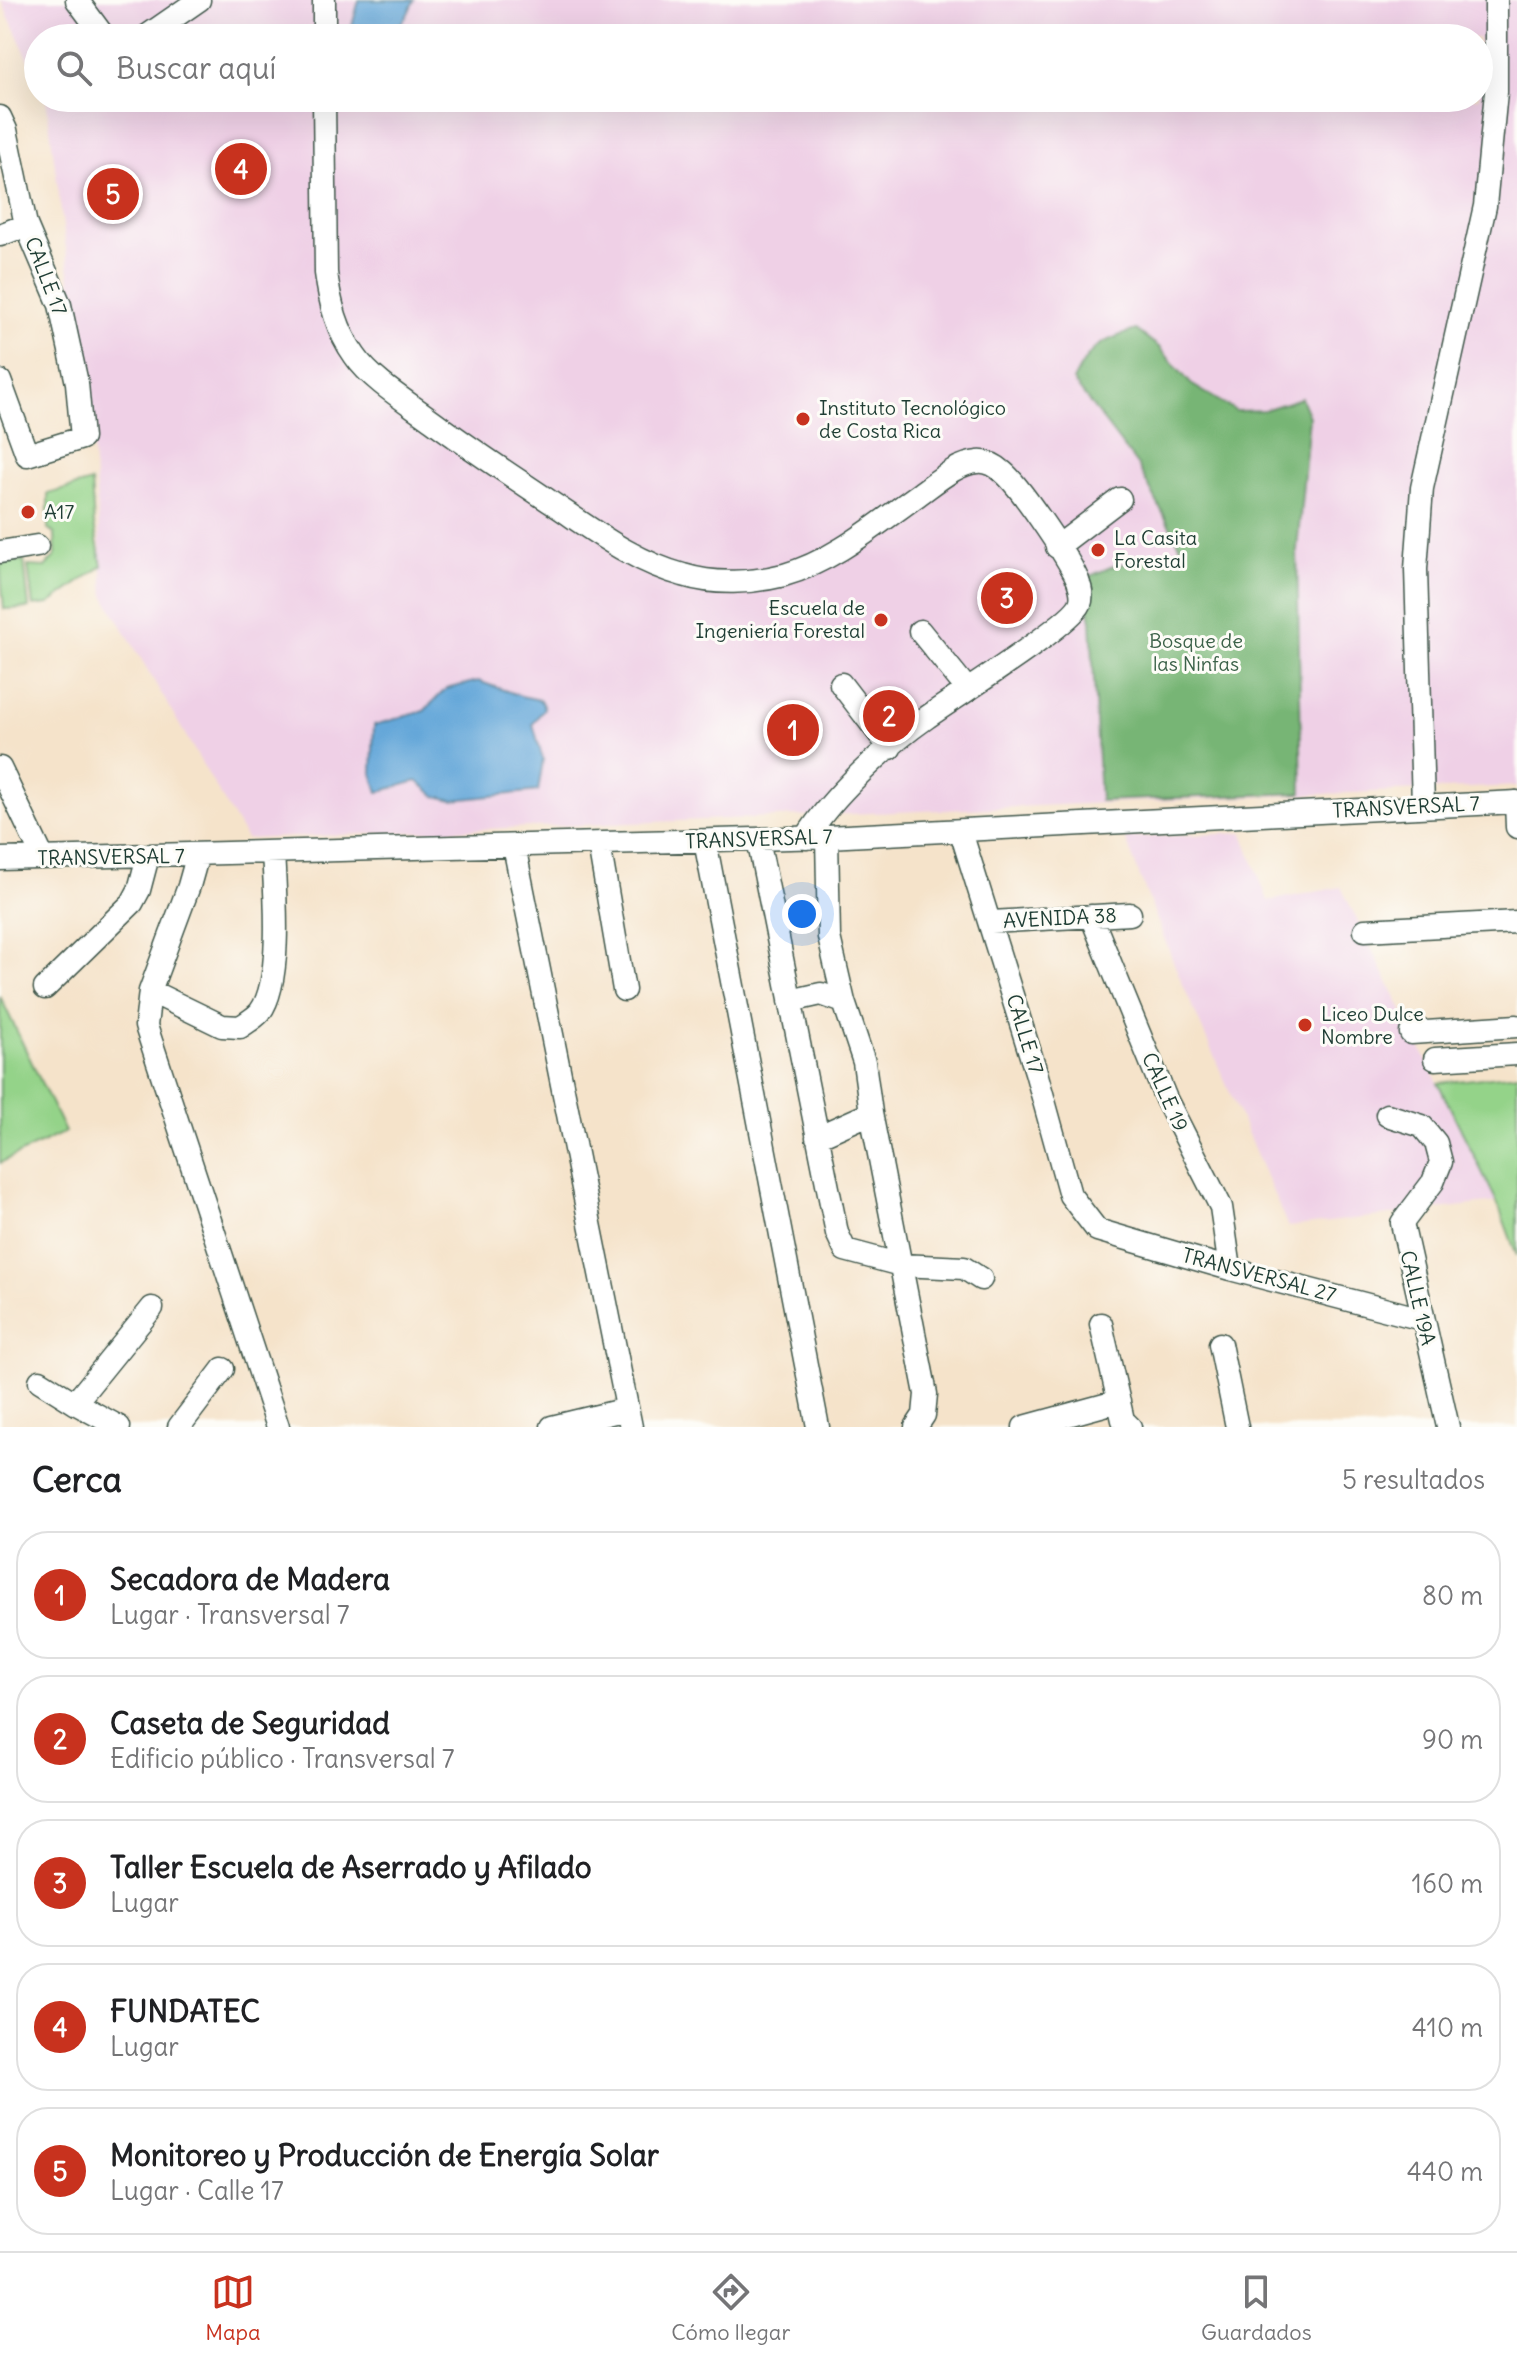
<!DOCTYPE html>
<html lang="es">
<meta charset="utf-8">
<style>
:root{--surface:#fff;--page:#f6f6f6;--text:#202124;--muted:#757577;--line:#e0e0e0;--accent:#c8321e}
body{margin:0;font-family:Delius,sans-serif;background:var(--page);color:var(--text)}
.you{position:absolute;left:802px;top:914px;width:28px;height:28px;margin:-20px;border:6px solid #fff;border-radius:50%;background:#1a73e8;box-shadow:0 0 0 12px #1a73e833}
.badge{display:grid;place-items:center;width:52px;height:52px;border-radius:50%;background:var(--accent);color:#fff;font-size:26px;font-weight:700}
.pin{position:absolute;translate:-50% -50%;border:4px solid #fff;box-shadow:0 2px 8px #0006}
.list{margin:0;padding:0;list-style:none}
h2{display:flex;justify-content:space-between;align-items:center;height:104px;margin:0;padding:0 32px;font-size:34px}
h2 small{font-size:26px;font-weight:400;color:var(--muted)}
.list li{display:grid;grid-template-columns:52px 1fr auto;gap:24px;align-items:center;box-sizing:border-box;height:128px;margin:0 16px 16px;padding:0 16px;border:2px solid var(--line);border-radius:32px}
.list b{display:block;font-size:30px;white-space:nowrap}
.list p{margin:0;font-size:26px;white-space:nowrap;color:var(--muted)}
.list em{font-size:26px;font-style:normal;color:var(--muted)}
.icon{flex:none;width:44px;height:44px;fill:none;stroke:currentColor;stroke-width:2;stroke-linecap:round;stroke-linejoin:round}
.map{position:relative;flex:none;width:1517px;height:1427px;overflow:hidden}
.search{position:absolute;background:var(--surface);box-shadow:0 8px 32px #0002;left:24px;right:24px;top:24px;height:88px;display:flex;align-items:center;gap:20px;box-sizing:border-box;padding:0 28px;border-radius:44px;color:var(--muted);font-size:30px}
.sheet{height:824px;background:var(--surface)}
nav{display:flex;justify-content:space-around;align-items:center;box-sizing:border-box;height:112px;border-top:2px solid var(--line);background:var(--surface);font-size:22px;color:var(--muted)}
nav a{display:grid;justify-items:center;gap:4px}
nav .on{color:var(--accent)}
.map>svg:first-child{display:block}
.built{fill:#efd0e6}
.green{fill:#94d389;stroke:#5a885e;stroke-width:2}
.forest{fill:#77b575;stroke:#4b7954;stroke-width:2}
.water{fill:#65a7d9;stroke:#427286;stroke-width:2}
.lines{fill:none;stroke-linecap:round;stroke-linejoin:round}
.minor-casing{stroke:#3f564a;stroke-width:25}
.minor{stroke:#fff;stroke-width:22}
.poi-dot{fill:#c8321e;stroke:#fdfcf7;stroke-width:3}
.labels{text-anchor:middle;stroke-width:6;stroke-linejoin:round;paint-order:stroke}
.street-label{font-size:20px;fill:#1f3d34;stroke:#fdfcf7}
.poi-label{font-size:20px;fill:#1f3d34;stroke:#fdfcf7;text-anchor:start}
.park-label{font-size:20px;fill:#3c6249;stroke:#fdfcf7}
</style>
<div class="map">
<svg width="1517" height="1427" viewBox="0 0 1517 1427">
<rect width="100%" height="100%" fill="#fdfcf7"/>
<filter id="ink" filterUnits="userSpaceOnUse"><feTurbulence type="fractalNoise" baseFrequency=".0125" numOctaves="2"/><feDisplacementMap in="SourceGraphic" scale="16" xChannelSelector="R" yChannelSelector="G"/><feConvolveMatrix kernelMatrix="1 2 1 2 8 2 1 2 1" color-interpolation-filters="sRGB"/></filter>
<filter id="wash" filterUnits="userSpaceOnUse"><feTurbulence type="fractalNoise" baseFrequency=".006" numOctaves="4" result="noise"/><feDisplacementMap in="SourceGraphic" scale="32" xChannelSelector="R" yChannelSelector="G"/><feGaussianBlur stdDeviation="1.8" result="paint"/><feColorMatrix in="noise" values="0 0 0 0 0 0 0 0 0 0 0 0 0 0 0 0 0 1.4 0 .05"/><feComposite in="paint" operator="in"/></filter>
<g filter="url(#wash)">
<rect width="100%" height="100%" fill="#f5e3ca"/>
<path class="built" d="M1,0H1517V786L246,839L104,595L93,452L46,98H1479V38H38V80Z
M1243,833L1268,901L1341,887L1497,1202L1288,1227L1175,966L1125,838Z"/>
<path class="green" d="M91,482L94,525L102,566L49,604L33,606L28,566L45,567L56,555L55,534L48,529V494Z
M24,560L29,608L4,609L0,564Z
M0,996L65,1132L0,1163Z
M1517,1074V1256L1497,1202L1438,1083Z"/>
<path class="forest" d="M1136,330L1159,347L1191,384L1236,411L1264,410L1301,398L1309,417L1297,550L1302,793L1100,801L1091,620L1083,579L1111,567L1182,549L1138,466L1073,381C1090,346 1099,342 1136,330Z"/>
<path class="water" d="M359,0H414C410,8 408,17 401,23C388,35 365,39 352,26Z
M478,681L521,696L540,700L544,708L533,724L543,760L538,791L453,800L436,796L417,781L378,792L372,773L374,725L424,711L446,689Z"/>
</g>
<g filter="url(#ink)">
<g class="lines">
<g class="minor-casing">
<path id="minor" d="M77,0L105,38
M144,38L199,0
M324,38V0
M324,98L326,273C330,303 337,331 355,356C372,381 409,403 433,421C472,450 512,476 552,503C593,530 634,562 683,575C715,585 752,583 784,575C834,561 877,524 918,495C935,483 957,463 978,462C987,461 996,466 1003,472C1020,486 1063,551 1074,572C1079,581 1084,595 1080,604C1071,625 952,699 926,718C886,746 831,797 806,838
M0,117L6,130L26,225L60,305L77,383L82,438L27,455L0,381
M0,235L26,225
M1057,547L1120,499
M0,552L37,546
M920,631L967,689
M841,684L890,748
M0,768L43,858
M1516,802L1517,827
M1423,805L1416,569L1422,488L1485,206L1496,92V0
M961,832L1036,1072L1070,1195L1097,1230L1230,1269L1422,1319
M827,837L829,937L844,1002L864,1062L871,1113L926,1394L924,1415L916,1427
M758,839L837,1233L845,1250L901,1265L964,1268L981,1279
M705,841L818,1427
M599,844L624,990
M514,846L631,1427
M198,854L189,886L150,991L146,1026L278,1427
M0,859L827,837L1517,802
M1091,916L1166,1099L1221,1207L1230,1269
M991,922L1130,914
M1365,930L1517,922
M45,988L132,903L139,890L148,856
M150,991L222,1026L240,1027C246,1023 255,1018 260,1012C283,982 275,890 273,853
M790,1001L821,994L844,1002
M1411,1033L1517,1026
M1435,1059L1517,1054
M1387,1115L1422,1126L1436,1143L1441,1162L1433,1182L1402,1223L1448,1427
M817,1137L871,1113
M1101,1324L1123,1420L1130,1427
M1220,1344L1237,1427
M40,1381L75,1403
M119,1427L75,1403L152,1308
M179,1427L223,1369
M552,1427L627,1409
M1024,1427L1119,1401"/>
</g>
<use href="#minor" class="minor"/>
</g>
</g>
<g class="poi-dot">
<circle cx="803" cy="419" r="8"/>
<circle cx="28" cy="512" r="8"/>
<circle cx="1098" cy="550" r="8"/>
<circle cx="881" cy="620" r="8"/>
<circle cx="1305" cy="1025" r="8"/>
</g>
<g class="labels">
<g class="street-label">
<text transform="translate(46 276) rotate(69)" y="7">CALLE 17</text>
<text transform="translate(1406 807) rotate(-3)" y="7">TRANSVERSAL 7</text>
<text transform="translate(759 839) rotate(-2)" y="7">TRANSVERSAL 7</text>
<text transform="translate(111 857) rotate(-1)" y="7">TRANSVERSAL 7</text>
<text transform="translate(1060 918) rotate(-3)" y="7">AVENIDA 38</text>
<text transform="translate(1025 1034) rotate(73)" y="7">CALLE 17</text>
<text transform="translate(1165 1092) rotate(66)" y="7">CALLE 19</text>
<text transform="translate(1259 1275) rotate(15)" y="7">TRANSVERSAL 27</text>
<text transform="translate(1418 1298) rotate(77)" y="7">CALLE 19A</text>
</g>
<g class="poi-label">
<text x="819" y="415">Instituto Tecnológico<tspan x="819" dy="23">de Costa Rica</tspan></text>
<text x="44" y="519">A17</text>
<text x="1114" y="545">La Casita<tspan x="1114" dy="23">Forestal</tspan></text>
<text x="865" y="615" text-anchor="end">Escuela de<tspan x="865" dy="23">Ingeniería Forestal</tspan></text>
<text x="1321" y="1021">Liceo Dulce<tspan x="1321" dy="23">Nombre</tspan></text>
</g>
<g class="park-label">
<text x="1196" y="648">Bosque de<tspan x="1196" dy="23">las Ninfas</tspan></text>
</g>
</g>
</svg>
<div class="you"></div>
<div class="pin badge" style="left:793px;top:730px">1</div>
<div class="pin badge" style="left:889px;top:716px">2</div>
<div class="pin badge" style="left:1007px;top:598px">3</div>
<div class="pin badge" style="left:241px;top:169px">4</div>
<div class="pin badge" style="left:113px;top:194px">5</div>
<div class="search"><svg class="icon" aria-label="search" viewBox="0 0 24 24"><circle cx="10" cy="10" r="6"/><path d="M15 15l6 6"/></svg>Buscar aquí</div>
</div>
<section class="sheet">
<h2>Cerca<small>5 resultados</small></h2>
<ul class="list">
<li><span class="badge">1</span><div><b>Secadora de Madera</b><p>Lugar · Transversal 7</p></div><em>80 m</em></li>
<li><span class="badge">2</span><div><b>Caseta de Seguridad</b><p>Edificio público · Transversal 7</p></div><em>90 m</em></li>
<li><span class="badge">3</span><div><b>Taller Escuela de Aserrado y Afilado</b><p>Lugar</p></div><em>160 m</em></li>
<li><span class="badge">4</span><div><b>FUNDATEC</b><p>Lugar</p></div><em>410 m</em></li>
<li><span class="badge">5</span><div><b>Monitoreo y Producción de Energía Solar</b><p>Lugar · Calle 17</p></div><em>440 m</em></li>
</ul>
</section>
<nav>
<a class="on"><svg class="icon" aria-label="map" viewBox="0 0 24 24"><path d="M3 6l6-2 6 2 6-2v14l-6 2-6-2-6 2zM9 4v14M15 6v14"/></svg>Mapa</a>
<a><svg class="icon" aria-label="directions" viewBox="0 0 24 24"><path d="M12 3l9 9-9 9-9-9zM9 14v-3h6M13 9l2 2-2 2"/></svg>Cómo llegar</a>
<a><svg class="icon" aria-label="saved" viewBox="0 0 24 24"><path d="M7 4h10v16l-5-4-5 4z"/></svg>Guardados</a>
</nav>
